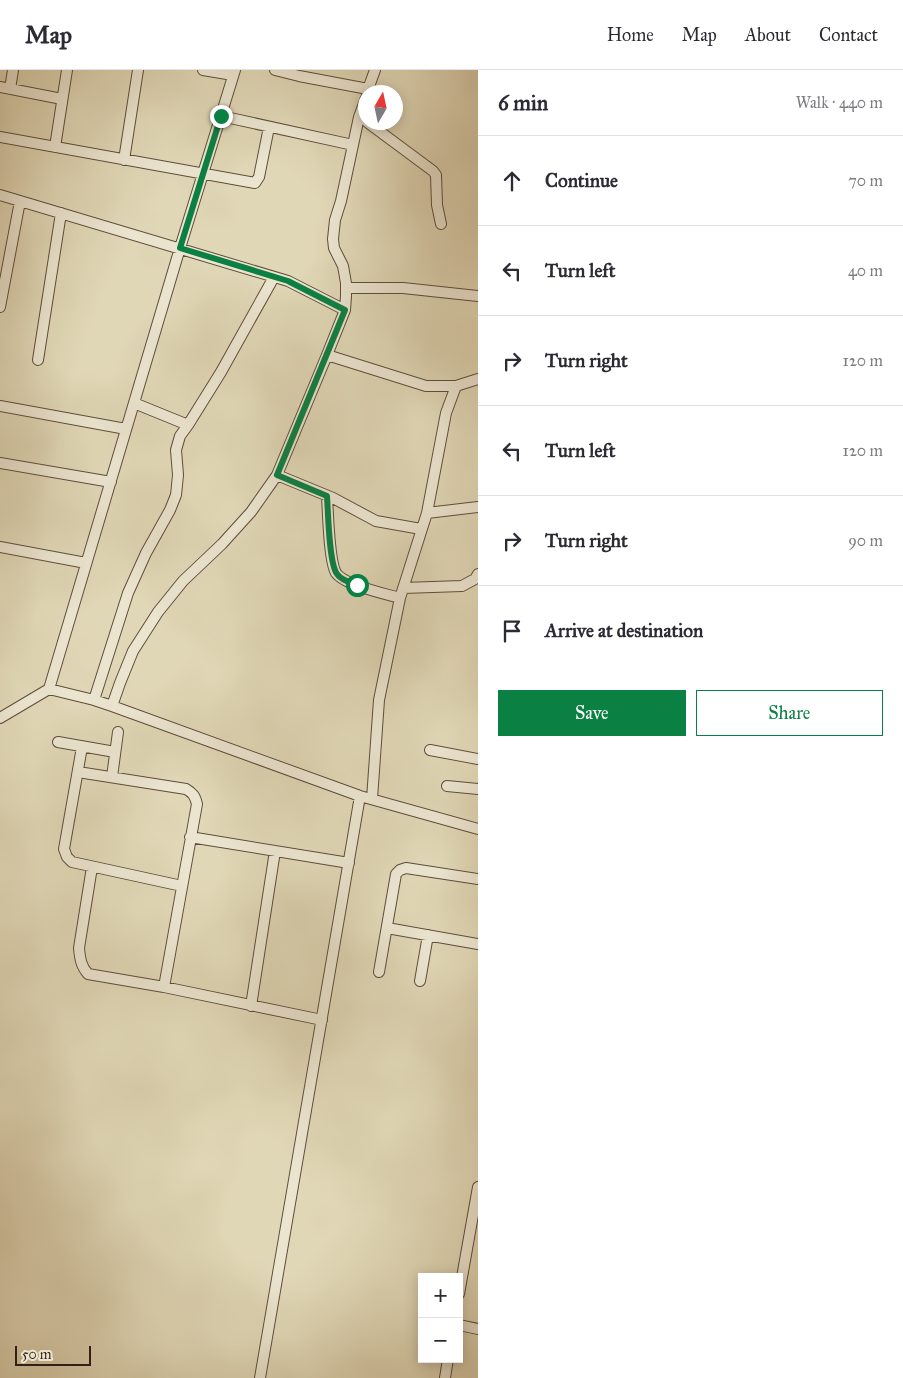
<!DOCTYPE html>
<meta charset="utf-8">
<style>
:root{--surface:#fff;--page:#f7f7f7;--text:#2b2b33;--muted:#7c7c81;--line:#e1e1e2;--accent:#0b8043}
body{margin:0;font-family:"IM FELL Great Primer",serif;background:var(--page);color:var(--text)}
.controls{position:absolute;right:15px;bottom:15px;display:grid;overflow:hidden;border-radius:0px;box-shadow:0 2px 12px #0003}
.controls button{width:45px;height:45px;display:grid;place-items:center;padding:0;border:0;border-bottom:1px solid var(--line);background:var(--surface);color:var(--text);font:25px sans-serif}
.compass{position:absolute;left:358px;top:15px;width:45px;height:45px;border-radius:50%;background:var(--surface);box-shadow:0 2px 12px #0003;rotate:9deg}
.scale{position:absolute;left:15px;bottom:12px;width:76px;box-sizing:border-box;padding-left:5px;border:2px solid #341f14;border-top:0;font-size:14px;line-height:18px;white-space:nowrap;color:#341f14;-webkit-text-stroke:4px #ebe5d0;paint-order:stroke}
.stop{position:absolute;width:15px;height:15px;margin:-11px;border:4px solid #0b8043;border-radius:50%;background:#fff}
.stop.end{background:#0b8043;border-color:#fff;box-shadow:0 1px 5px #0008}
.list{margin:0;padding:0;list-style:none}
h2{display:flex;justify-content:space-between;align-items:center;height:65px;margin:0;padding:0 20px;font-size:21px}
h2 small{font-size:16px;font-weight:400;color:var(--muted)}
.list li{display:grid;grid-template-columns:32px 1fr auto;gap:15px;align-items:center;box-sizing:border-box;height:90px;padding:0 20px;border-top:1px solid var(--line)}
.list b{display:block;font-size:19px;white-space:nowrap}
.list em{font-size:16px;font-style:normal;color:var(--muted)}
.actions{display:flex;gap:10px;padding:15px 20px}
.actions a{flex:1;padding:11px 0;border:1px solid var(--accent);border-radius:0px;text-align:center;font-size:18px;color:var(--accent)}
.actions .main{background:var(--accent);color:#fff}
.icon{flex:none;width:28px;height:28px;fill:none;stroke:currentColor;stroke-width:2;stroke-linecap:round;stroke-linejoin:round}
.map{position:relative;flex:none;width:478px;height:1308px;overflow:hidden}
header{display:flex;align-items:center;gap:30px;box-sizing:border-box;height:70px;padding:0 25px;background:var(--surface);border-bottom:1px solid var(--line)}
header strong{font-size:24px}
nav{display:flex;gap:28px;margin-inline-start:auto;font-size:18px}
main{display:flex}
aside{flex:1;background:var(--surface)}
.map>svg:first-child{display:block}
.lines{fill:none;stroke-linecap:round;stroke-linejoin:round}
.minor-casing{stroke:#5f4d3c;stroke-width:12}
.minor{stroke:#ebe5d0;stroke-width:10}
.route{stroke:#0b8043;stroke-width:6}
</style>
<header>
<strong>Map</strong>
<nav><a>Home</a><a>Map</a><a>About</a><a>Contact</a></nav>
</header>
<main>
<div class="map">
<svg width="478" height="1308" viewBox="0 0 478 1308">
<rect width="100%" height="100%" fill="#e0d7b6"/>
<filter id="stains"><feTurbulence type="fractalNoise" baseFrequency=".004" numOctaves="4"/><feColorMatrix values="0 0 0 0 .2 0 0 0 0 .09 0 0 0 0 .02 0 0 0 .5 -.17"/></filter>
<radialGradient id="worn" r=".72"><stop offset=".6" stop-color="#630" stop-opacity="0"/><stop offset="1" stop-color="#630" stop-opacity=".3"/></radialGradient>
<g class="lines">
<g class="minor-casing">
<path id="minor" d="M203,0L233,5
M275,0L299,6L368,19
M0,17L62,29
M10,19L13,0
M367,22L375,0
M221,46L353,75
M367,52L433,101L436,105L437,135L441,154
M0,67L255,113L259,107L269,57
M55,77L67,0
M124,90L138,0
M0,125L288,211L345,240
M346,218H403L478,226
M0,237L20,131
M327,285L426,316H456L478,309
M38,290L61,143
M134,333L188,355
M0,336L126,359
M0,393L111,412
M277,405L333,428L376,451L421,459
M327,426C328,442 329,491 336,503C344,515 386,524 400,528
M427,443L478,437
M0,477L86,493
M403,518L462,516L475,509L478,504
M49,619L180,178L235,0
M94,630L128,523L146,483L170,440L176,425L178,405L176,380L180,366L188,355L221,302L274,207
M112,636L120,613L133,581L158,542L183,511L222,474L251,442L277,405L327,285L345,240L346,226V213L343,196L334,178L333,169L335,150L341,131L359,47L366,28
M0,648L49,619L94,630L112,636L360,726L478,759
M58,672L115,682
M82,677L64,779L67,787L72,792L182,816
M430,680L478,689
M78,702L186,719C193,723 195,726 197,734L164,917
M112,707L118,662
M447,716L478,719
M372,729L379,630L400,528L427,443L446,343L456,316
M190,767L349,793
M92,797L79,878C80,889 81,896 88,904L164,917L322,950
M387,858L478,874
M379,902L396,804L400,800L406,798L478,809
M420,911L428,865
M251,936L275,781
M459,1224L478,1117
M459,1255L478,1259
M260,1308L360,726
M445,1308L448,1289"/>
</g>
<use href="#minor" class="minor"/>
</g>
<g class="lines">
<path class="route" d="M221,46L180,178L288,211L345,240L277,405L327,426C328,441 329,494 337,504C341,510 351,513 357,515"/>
</g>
<rect width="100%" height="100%" filter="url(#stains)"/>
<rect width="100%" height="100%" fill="url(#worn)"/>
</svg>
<div class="controls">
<button>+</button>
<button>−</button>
</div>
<svg class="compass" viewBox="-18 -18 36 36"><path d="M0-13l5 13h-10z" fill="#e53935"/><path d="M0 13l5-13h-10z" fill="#7c7c81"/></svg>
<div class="scale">50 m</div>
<div class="stop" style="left:357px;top:515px"></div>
<div class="stop end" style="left:221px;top:46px"></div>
</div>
<aside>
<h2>6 min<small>Walk · 440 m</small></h2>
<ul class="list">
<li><svg class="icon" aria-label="ahead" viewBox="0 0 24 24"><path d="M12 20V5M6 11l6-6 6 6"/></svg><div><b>Continue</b></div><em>70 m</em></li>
<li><svg class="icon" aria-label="left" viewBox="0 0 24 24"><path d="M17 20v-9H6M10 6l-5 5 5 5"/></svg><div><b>Turn left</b></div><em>40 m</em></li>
<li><svg class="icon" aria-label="right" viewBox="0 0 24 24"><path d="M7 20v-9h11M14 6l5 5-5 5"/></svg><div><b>Turn right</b></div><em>120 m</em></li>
<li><svg class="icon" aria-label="left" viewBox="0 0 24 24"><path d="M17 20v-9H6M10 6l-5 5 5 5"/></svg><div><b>Turn left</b></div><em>120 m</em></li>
<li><svg class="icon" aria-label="right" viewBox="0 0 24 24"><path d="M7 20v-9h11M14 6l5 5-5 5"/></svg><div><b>Turn right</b></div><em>90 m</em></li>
<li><svg class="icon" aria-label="arrive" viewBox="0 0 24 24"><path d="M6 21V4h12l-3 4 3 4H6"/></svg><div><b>Arrive at destination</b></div></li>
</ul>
<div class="actions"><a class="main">Save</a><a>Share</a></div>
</aside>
</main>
